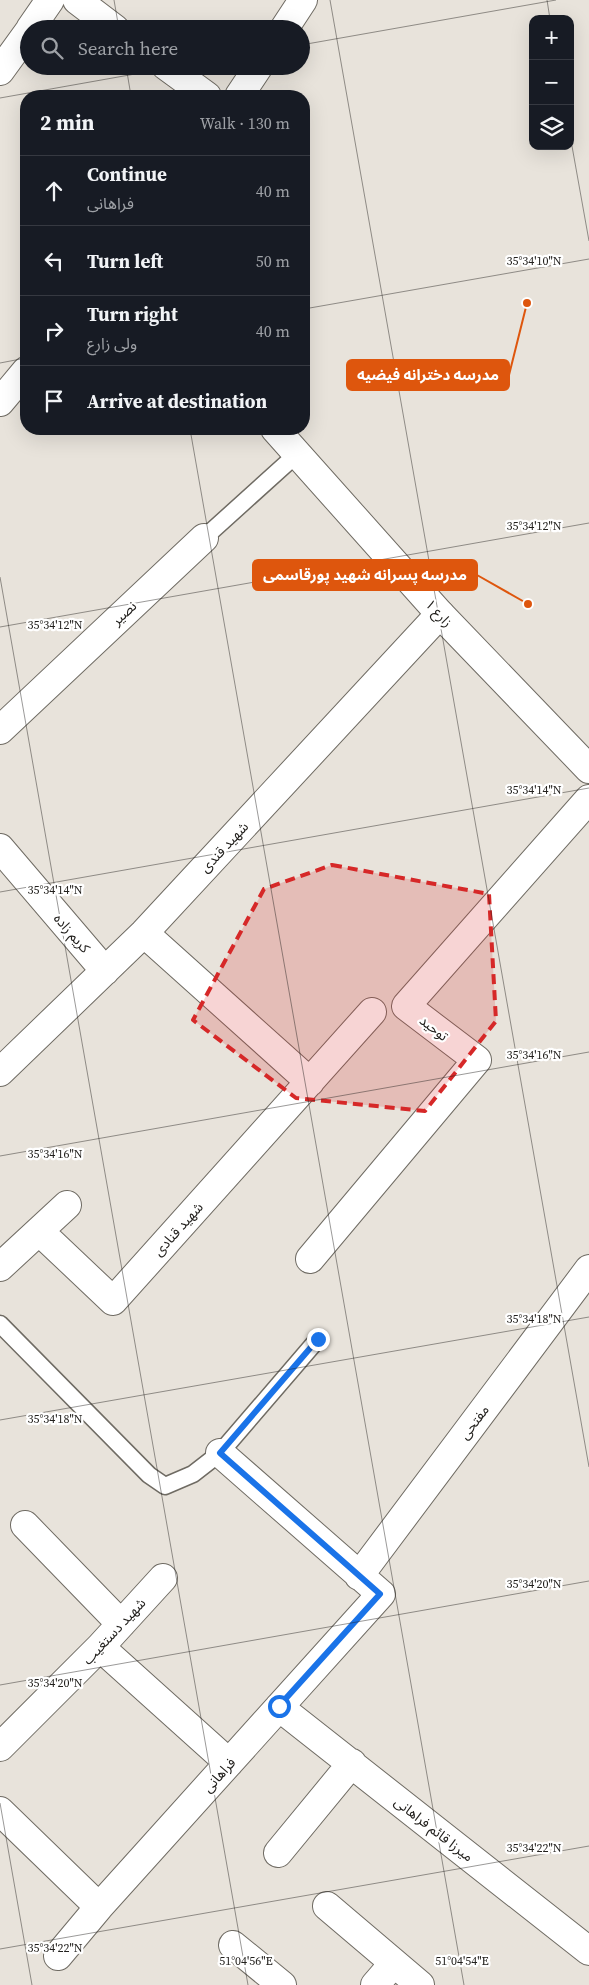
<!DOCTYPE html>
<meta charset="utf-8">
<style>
:root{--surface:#171b24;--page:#20242c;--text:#f1f3f6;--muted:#9ea1a6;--line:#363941}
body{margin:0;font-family:"Source Serif 4","Noto Sans Arabic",serif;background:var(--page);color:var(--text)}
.controls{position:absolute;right:15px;top:15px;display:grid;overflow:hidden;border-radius:10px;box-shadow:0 5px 20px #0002}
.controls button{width:45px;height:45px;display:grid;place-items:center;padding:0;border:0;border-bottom:1px solid var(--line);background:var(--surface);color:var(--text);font:25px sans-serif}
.stop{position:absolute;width:15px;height:15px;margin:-11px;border:4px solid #1a73e8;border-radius:50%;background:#fff}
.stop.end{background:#1a73e8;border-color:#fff;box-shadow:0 1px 5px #0008}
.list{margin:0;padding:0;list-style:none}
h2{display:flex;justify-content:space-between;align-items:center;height:65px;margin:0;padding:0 20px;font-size:21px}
h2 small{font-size:16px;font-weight:400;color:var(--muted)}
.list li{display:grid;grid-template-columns:32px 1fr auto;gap:15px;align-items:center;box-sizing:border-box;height:70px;padding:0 20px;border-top:1px solid var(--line)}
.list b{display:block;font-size:19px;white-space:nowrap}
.list p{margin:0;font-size:16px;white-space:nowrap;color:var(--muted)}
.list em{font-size:16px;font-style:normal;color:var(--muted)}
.icon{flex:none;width:28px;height:28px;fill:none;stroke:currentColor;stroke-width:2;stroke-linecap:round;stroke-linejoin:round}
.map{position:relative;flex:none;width:589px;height:1985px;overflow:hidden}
.search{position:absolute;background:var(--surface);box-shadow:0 5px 20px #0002;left:20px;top:20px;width:290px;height:55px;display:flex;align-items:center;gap:12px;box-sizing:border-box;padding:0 18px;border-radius:28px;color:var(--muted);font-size:19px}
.panel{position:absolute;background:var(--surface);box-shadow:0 5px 20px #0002;left:20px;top:90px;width:290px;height:345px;border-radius:20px}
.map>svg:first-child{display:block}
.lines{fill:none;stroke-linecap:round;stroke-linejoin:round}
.lane-casing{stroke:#6f6b63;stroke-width:19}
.street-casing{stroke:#6f6b63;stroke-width:30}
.secondary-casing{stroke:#6f6b63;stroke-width:30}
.lane{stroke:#fff;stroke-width:16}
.street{stroke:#fff;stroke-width:28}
.secondary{stroke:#fff;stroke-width:28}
.route{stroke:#1a73e8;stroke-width:6}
.marked{fill:#d62828;fill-opacity:0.2;stroke:#d62828;stroke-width:4;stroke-dasharray:10 6;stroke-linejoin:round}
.ticks{fill:none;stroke:#22201d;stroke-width:1;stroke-opacity:0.45}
.labels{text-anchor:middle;stroke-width:4.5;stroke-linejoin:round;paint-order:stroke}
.street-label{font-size:14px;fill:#22201d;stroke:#fff}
.ticks-label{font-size:12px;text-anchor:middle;fill:#22201d;stroke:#fff;stroke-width:4.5;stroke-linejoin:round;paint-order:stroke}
.leader{fill:none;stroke:#de560d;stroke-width:2}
.callout-dot{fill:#de560d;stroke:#fff;stroke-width:2}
.callout{fill:#de560d;stroke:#de560d;stroke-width:2}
.callout-label{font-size:15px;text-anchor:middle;font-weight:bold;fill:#fff}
</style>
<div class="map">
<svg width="589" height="1985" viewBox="0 0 589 1985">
<rect width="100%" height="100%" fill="#e8e3db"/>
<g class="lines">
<g class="lane-casing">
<path id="lane" d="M204,538L297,454
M0,1324L149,1475L165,1486L193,1474L220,1453L318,1339"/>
</g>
<g class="street-casing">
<path id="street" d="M77,0L115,29
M30,29L50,0
M166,66L207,96
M0,71L29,31
M0,730L204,538
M0,848L105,971
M144,933L310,1082
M0,1072L144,933L440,614
M39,1231L113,1301L372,1012
M310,1259L477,1060L406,1006L589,799
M0,1267L67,1205
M25,1525L121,1624
M359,1576L589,1269
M100,1647L229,1763
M279,1707L589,1951
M0,1747L100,1647L163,1578
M0,1811L99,1907
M278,1853L352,1763
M327,1906L420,1985
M233,1945L282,1985
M58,1956L99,1907L381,1594L220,1453
M375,1985L394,1963"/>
</g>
<g class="secondary-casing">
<path id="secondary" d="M284,29L303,0
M239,96L259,66
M0,402L26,371
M275,429L440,614L589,769"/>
</g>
<use href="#lane" class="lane"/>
<use href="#street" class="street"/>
<use href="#secondary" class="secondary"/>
</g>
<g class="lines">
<path class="route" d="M279,1706L380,1594L220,1453L318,1339"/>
</g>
<path class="marked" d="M332,865L489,894L496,1021L425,1111L296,1098L193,1020L264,889Z"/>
<path class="ticks" d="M114,0L119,29M330,0L589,1467M547,0L550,19M301,45L556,0M126,66L131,96M0,98L180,66M570,135L589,241M304,309L589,259M0,363L26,358M190,429L464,1985M0,577L248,1985M0,627L589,523M0,892L589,788M0,1156L589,1052M0,1420L589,1317M0,1685L589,1581M0,1803L32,1985M0,1949L589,1846"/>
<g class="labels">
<g class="street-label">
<text transform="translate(124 613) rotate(-43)" y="5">نصیر</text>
<text transform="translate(439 613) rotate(47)" y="5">زارع ۱</text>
<text transform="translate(224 847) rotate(-47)" y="5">شهید قندی</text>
<text transform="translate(72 933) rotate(49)" y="5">کریم زاده</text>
<text transform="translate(434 1028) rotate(38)" y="5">توحید</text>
<text transform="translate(178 1229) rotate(-48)" y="5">شهید قنادی</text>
<text transform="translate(474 1422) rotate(-53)" y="5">مفتحی</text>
<text transform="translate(114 1631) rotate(-47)" y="5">شهید دستغیب</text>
<text transform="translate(219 1775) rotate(-48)" y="5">فراهانی</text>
<text transform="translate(434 1829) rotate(38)" y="5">میرزا قائم فراهانی</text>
</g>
</g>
<g class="ticks-label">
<text x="534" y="265">35°34'10"N</text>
<text x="534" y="530">35°34'12"N</text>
<text x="55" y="629">35°34'12"N</text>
<text x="534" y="794">35°34'14"N</text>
<text x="55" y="894">35°34'14"N</text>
<text x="534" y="1059">35°34'16"N</text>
<text x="55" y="1158">35°34'16"N</text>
<text x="534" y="1323">35°34'18"N</text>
<text x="55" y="1423">35°34'18"N</text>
<text x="534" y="1588">35°34'20"N</text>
<text x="55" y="1687">35°34'20"N</text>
<text x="534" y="1852">35°34'22"N</text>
<text x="55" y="1952">35°34'22"N</text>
<text x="246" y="1965">51°04'56"E</text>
<text x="462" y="1965">51°04'54"E</text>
</g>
<path class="leader" d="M527 303L509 375M528 604L477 575"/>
<g class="callout-dot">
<circle cx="527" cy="303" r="5"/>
<circle cx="528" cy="604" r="5"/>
</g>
<g class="callout">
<rect x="347" y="360" width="162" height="30" rx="5"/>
<rect x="253" y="560" width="224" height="30" rx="5"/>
</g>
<g class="callout-label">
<text x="428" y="380">مدرسه دخترانه فیضیه</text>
<text x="365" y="580">مدرسه پسرانه شهید پورقاسمی</text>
</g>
</svg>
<div class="controls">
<button>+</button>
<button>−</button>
<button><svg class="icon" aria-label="layers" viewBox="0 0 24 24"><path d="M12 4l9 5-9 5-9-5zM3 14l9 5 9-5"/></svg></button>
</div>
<div class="stop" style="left:279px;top:1706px"></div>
<div class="stop end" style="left:318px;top:1339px"></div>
<div class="search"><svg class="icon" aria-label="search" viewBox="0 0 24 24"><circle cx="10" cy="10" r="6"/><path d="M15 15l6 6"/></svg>Search here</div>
<section class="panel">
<h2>2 min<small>Walk · 130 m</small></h2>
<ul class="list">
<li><svg class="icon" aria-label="ahead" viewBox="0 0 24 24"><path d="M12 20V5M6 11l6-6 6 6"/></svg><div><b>Continue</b><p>فراهانی</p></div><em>40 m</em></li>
<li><svg class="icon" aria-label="left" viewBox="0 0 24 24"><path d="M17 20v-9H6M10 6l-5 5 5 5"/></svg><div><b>Turn left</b></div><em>50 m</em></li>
<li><svg class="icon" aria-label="right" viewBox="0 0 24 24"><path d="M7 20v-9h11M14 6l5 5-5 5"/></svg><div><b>Turn right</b><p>ولی زارع</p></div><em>40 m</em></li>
<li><svg class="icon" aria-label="arrive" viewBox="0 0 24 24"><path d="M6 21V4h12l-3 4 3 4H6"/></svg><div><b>Arrive at destination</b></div></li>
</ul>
</section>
</div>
